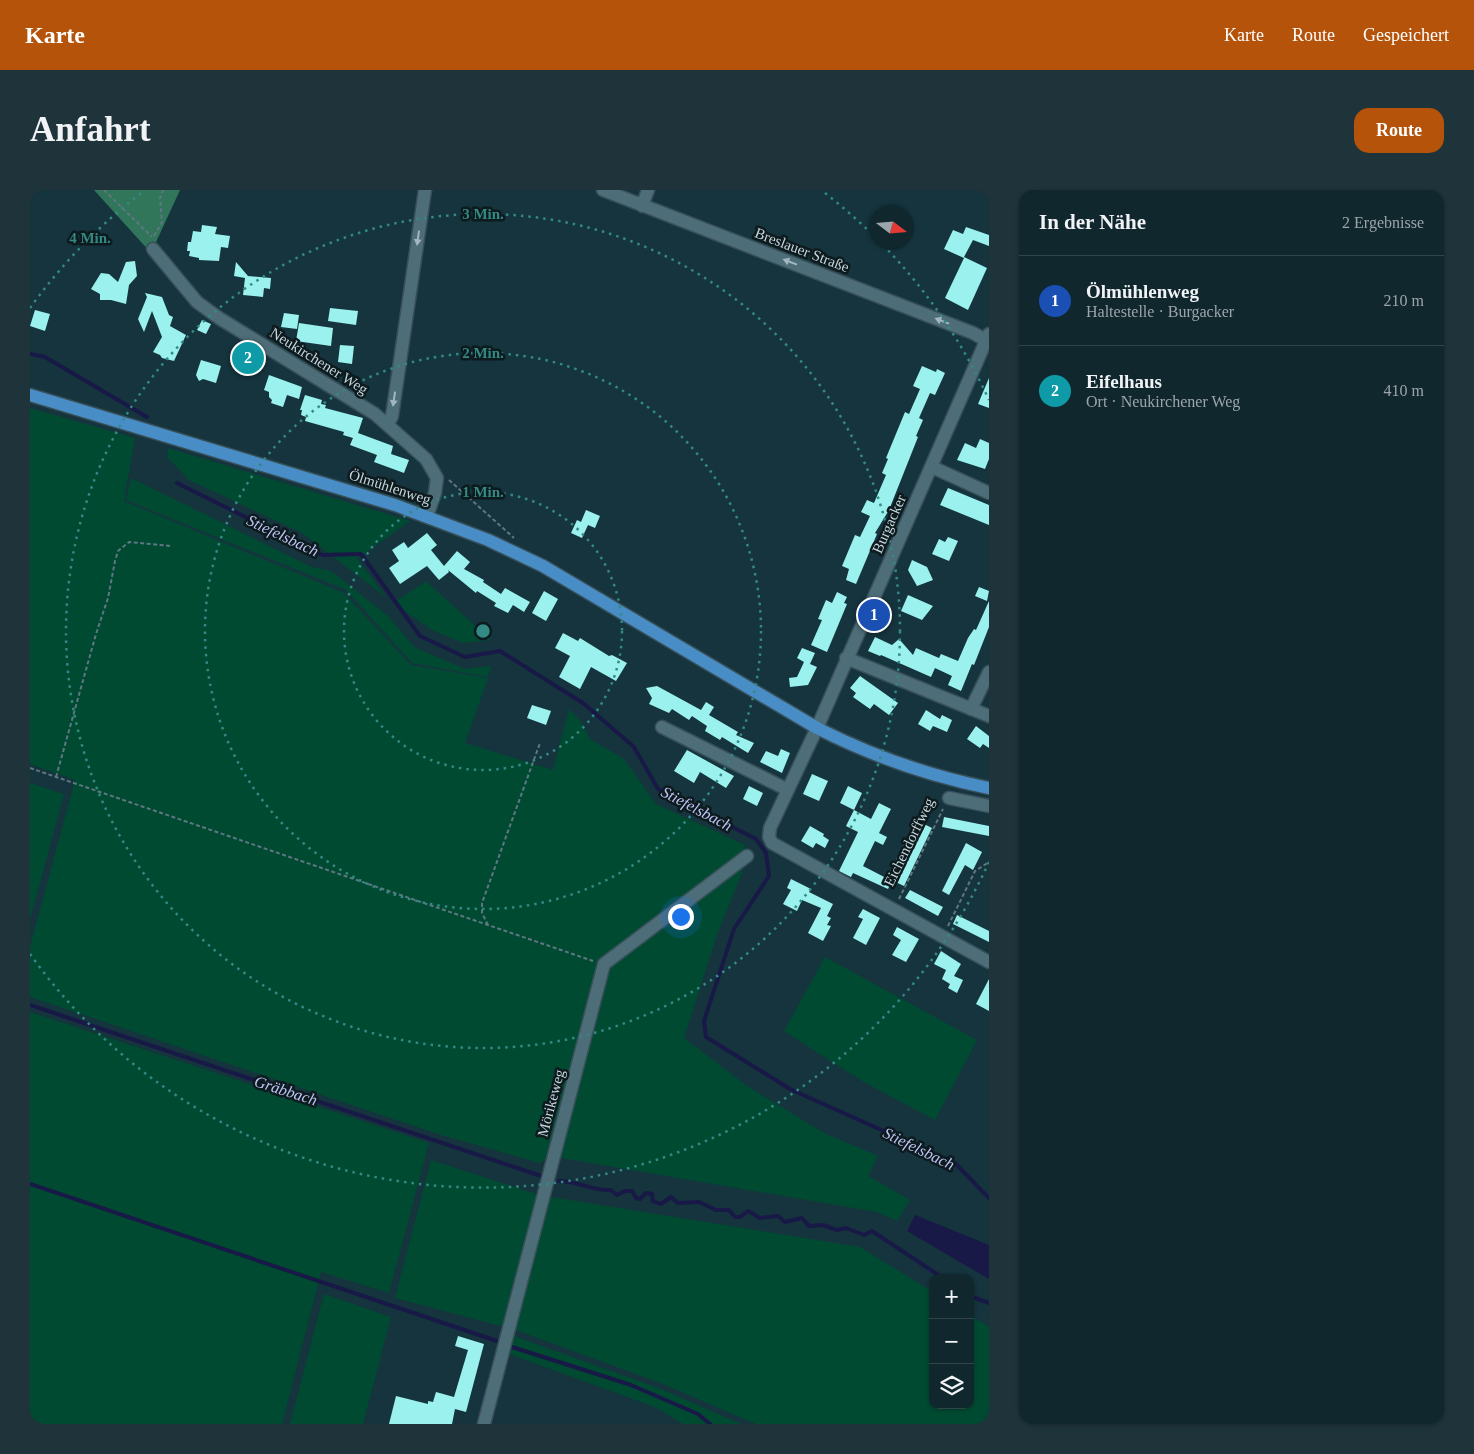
<!DOCTYPE html>
<html lang="de">
<meta charset="utf-8">
<style>
:root{--surface:#10272e;--page:#1e333a;--text:#f1f3f6;--muted:#9ca5aa;--line:#30444a;--accent:#b45309}
body{margin:0;font-family:"Times New Roman",serif;background:var(--page);color:var(--text)}
.controls{position:absolute;right:15px;bottom:15px;display:grid;overflow:hidden;border-radius:10px;box-shadow:0 1px 4px #0004}
.controls button{width:45px;height:45px;display:grid;place-items:center;padding:0;border:0;border-bottom:1px solid var(--line);background:var(--surface);color:var(--text);font:25px sans-serif}
.compass{position:absolute;left:839px;top:15px;width:45px;height:45px;border-radius:50%;background:var(--surface);box-shadow:0 1px 4px #0004;rotate:106deg}
.you{position:absolute;left:650px;top:726px;width:18px;height:18px;margin:-12px;border:4px solid #fff;border-radius:50%;background:#1a73e8;box-shadow:0 0 0 8px #1a73e833}
.badge{display:grid;place-items:center;width:32px;height:32px;border-radius:50%;background:var(--accent);color:#fff;font-size:16px;font-weight:700}
.pin{position:absolute;translate:-50% -50%;border:2px solid #fff;box-shadow:0 1px 5px #0006}
.list{margin:0;padding:0;list-style:none}
h2{display:flex;justify-content:space-between;align-items:center;height:65px;margin:0;padding:0 20px;font-size:21px}
h2 small{font-size:16px;font-weight:400;color:var(--muted)}
.list li{display:grid;grid-template-columns:32px 1fr auto;gap:15px;align-items:center;box-sizing:border-box;height:90px;padding:0 20px;border-top:1px solid var(--line)}
.list b{display:block;font-size:19px;white-space:nowrap}
.list p{margin:0;font-size:16px;white-space:nowrap;color:var(--muted)}
.list em{font-size:16px;font-style:normal;color:var(--muted)}
.icon{flex:none;width:28px;height:28px;fill:none;stroke:currentColor;stroke-width:2;stroke-linecap:round;stroke-linejoin:round}
.map{position:relative;flex:none;width:959px;height:1234px;overflow:hidden;border-radius:15px}
header{display:flex;align-items:center;gap:30px;box-sizing:border-box;height:70px;padding:0 25px;background:var(--accent);color:#fff}
header strong{font-size:24px}
nav{display:flex;gap:28px;margin-inline-start:auto;font-size:18px}
.intro{display:flex;align-items:center;justify-content:space-between;box-sizing:border-box;height:120px;padding:0 30px}
h1{margin:0;font-size:35px}
.button{padding:12px 22px;border-radius:15px;background:var(--accent);color:#fff;font-size:18px;font-weight:700}
main{display:flex;gap:30px;padding:0 30px}
aside{flex:1;background:var(--surface);border-radius:15px;box-shadow:0 1px 4px #0004}
.map>svg:first-child{display:block}
.green{fill:#004a32}
.forest{fill:#31765a}
.water{fill:#181946}
.lines{fill:none;stroke-linecap:round;stroke-linejoin:round}
.stream{stroke:#181946;stroke-width:4}
.building{fill:#9af1ed}
.minor-casing{stroke:#374f58;stroke-width:15}
.major-casing{stroke:#374f58;stroke-width:15}
.path{stroke:#5e7780;stroke-width:2;stroke-dasharray:4 2.5;stroke-linecap:butt}
.minor{stroke:#4d6d78;stroke-width:12}
.major{stroke:#488dc5;stroke-width:12}
.oneway{fill:#a1b6be}
.ring{fill:none;stroke:#338984;stroke-width:2.5;stroke-dasharray:2.5 5}
.labels{text-anchor:middle;stroke-width:5;stroke-linejoin:round;paint-order:stroke}
.street-label{font-size:15px;fill:#c5d6dc;stroke:#0d1a1e}
.water-label{font-size:16px;font-style:italic;fill:#bdc4f5;stroke:#0d1a1e}
.centre{fill:#338984;stroke:#0d1a1e;stroke-width:2.5}
.ring-label{font-size:15px;text-anchor:middle;font-weight:bold;fill:#338984;stroke:#0d1a1e;stroke-width:5;stroke-linejoin:round;paint-order:stroke}
</style>
<header>
<strong>Karte</strong>
<nav><a>Karte</a><a>Route</a><a>Gespeichert</a></nav>
</header>
<div class="intro"><h1>Anfahrt</h1><a class="button">Route</a></div>
<main>
<div class="map">
<svg width="959" height="1234" viewBox="0 0 959 1234">
<rect width="100%" height="100%" fill="#15343e"/>
<path class="green" d="M0,218L105,248L94,311L314,403L381,475L458,488L435,553L523,580L539,519L550,530L560,549L594,569L626,614L715,655L712,683L688,742L654,848L720,898L794,943L848,966L838,986L880,1010L867,1031L847,1022L520,966L510,973L411,945L0,807V757L45,590L0,574Z
M138,258L380,331L327,369L357,408L272,343L159,290L137,267Z
M101,288L282,377L301,381L358,426L384,457L435,479L461,476L458,487L382,473L316,400L96,310Z
M397,391V392L461,450L433,453L402,440L363,413Z
M0,593L34,604L0,730Z
M795,767L947,850L905,930L832,891L754,841Z
M0,822L399,953L359,1103L291,1082L252,1234H0Z
M401,970L509,1005L830,1057L903,1102V1215H940V1125L959,1137V1234H726L633,1194L486,1140L365,1108Z
M294,1104L361,1127L333,1234H260Z
M484,1146L631,1199L711,1234H653L625,1217L479,1164Z"/>
<path class="forest" d="M64,0H150L121,63Z"/>
<path class="water" d="M885,1025L959,1055V1089L877,1041Z"/>
<g class="lines">
<path class="stream" d="M0,164L15,167L117,227
M147,293L292,365L331,364L390,446L435,467L470,461L553,513L604,557L628,599L726,649L736,663L739,686L704,739L674,831L676,847L760,899L925,973L959,1008
M0,815L511,986
M529,991C547,991 563,1001 581,1000L587,1005L595,1001H602L606,1008L610,1009L616,1003L622,1004L623,1011L631,1014L641,1007L648,1013L669,1012L686,1020H699L705,1027H710L718,1021L730,1028L748,1026L755,1032L772,1028L779,1036L793,1035L807,1040L816,1038L834,1045L842,1041L913,1088
M0,994L467,1151
M940,1106L959,1113
M482,1157L601,1195L668,1224L680,1234"/>
</g>
<path class="building" d="M172,35L187,37L185,44L200,46L198,58L191,57L189,71L169,70V68L159,66L160,61H157L158,52H161L163,41L171,42Z
M936,37L959,45V56L943,50L934,67L957,78L938,120L915,108L934,68L914,59L923,40L933,44Z
M105,71L107,86L99,95L96,114L81,110H70V104L61,99L71,83L79,84L88,92L96,72Z
M206,72L218,86L241,88L240,99L234,98L233,107L213,105L215,88L204,86Z
M115,103L132,107L139,125L143,127L140,136L156,145L144,171L132,168L130,165L123,162L132,147L122,121L114,142L108,129L117,107Z
M300,118L328,121L326,135L298,131Z
M5,120L20,124L15,141L0,136Z
M254,123L269,125L267,139L251,137Z
M172,130L181,134L176,144L167,140Z
M269,133L303,138L301,156L266,151Z
M310,155L324,156L322,174L308,172Z
M216,156L229,163L219,180L206,173Z
M171,170L191,176L186,193L173,189L169,191L166,185Z
M892,176L906,182L907,179L915,183L905,205L900,203L889,228L893,230L886,246L888,247L859,320L845,343L847,344L826,394L816,390L819,379L812,376L825,345L830,347L840,326L831,322L837,310L844,313L856,285L852,283L858,269L856,268L875,222L879,224L890,199L883,196Z
M239,185L272,197L269,209L257,205L253,217L241,213L242,210L239,207V202L234,200Z
M959,188V218L948,214Z
M275,205L292,210L291,214L296,215L295,218L333,228L328,243L363,256L361,264L379,270L374,283L344,272L347,265L320,255L323,248L313,245L314,242L275,231L276,227L271,225L272,220H270Z
M950,249L959,253V269L955,279L927,270L935,253L946,258Z
M918,298L959,315V335L910,315Z
M556,320L570,326L565,338L558,335L552,348L541,343L547,330L551,332Z
M397,343L407,355L401,360L414,376L427,361L440,372L434,379L454,390L453,392L471,404L475,398L500,412L494,422L483,415L478,423L464,416L466,413L447,401L446,403L418,380L419,382L409,390L397,376L370,394L359,378L369,371L362,360L374,352L378,358Z
M918,347L928,351L919,371L902,364L909,349L915,352Z
M882,370L897,377L903,390L887,396L878,380Z
M949,397L959,401L957,411L945,406Z
M514,401L528,409L516,431L502,423Z
M807,402L817,407L814,413L817,414L797,462L781,455L792,430L788,429L796,410L802,413Z
M878,405L903,416L892,430L871,421Z
M959,411V437L944,475L942,474L931,501L918,495L922,486L905,478L901,487L851,465L850,466L838,461L845,447L862,455L869,449L883,465L886,458L909,468L911,464L928,471L938,448L944,439L946,440Z
M533,443L548,451L550,448L579,466L582,465L597,473L586,491L561,477L550,499L529,487L540,466L525,458Z
M772,458L785,463L780,474L787,477L778,495L760,497L759,488L767,487L774,472L767,468Z
M830,486L868,513L859,525L844,514L840,519L823,507L826,503L820,498Z
M627,496L671,520L676,512L684,517L679,525L708,542L706,545L724,553L718,563L692,547L690,550L675,541L677,536L662,526L659,530L642,519L639,523L619,514L622,508L616,498Z
M502,515L521,521L516,535L497,528Z
M896,520L910,529L912,525L922,530L917,542L903,536L900,541L888,534Z
M946,536L959,546V558L953,554L950,558L937,549Z
M751,559L760,563L752,583L730,572L736,561L748,566Z
M657,560L704,586L696,598L670,582L664,593L644,581Z
M782,584L798,591L789,611L773,604Z
M719,596L733,603L727,616L713,609Z
M818,596L832,603L824,620L810,613Z
M849,613L861,619L849,643L857,647L853,655L845,651L833,676L862,691L858,699L823,683L821,687L809,681L828,642L816,636L824,620L841,629Z
M914,627L959,636V646L912,637Z
M886,630L902,638L874,696L857,688Z
M780,636L794,644L793,646L799,650L795,658L786,653L783,658L771,651Z
M936,653L952,662L943,680L935,675L919,705L912,701Z
M761,689L781,699L779,702L803,714L797,726L801,728L797,735L801,736L793,751L778,743L791,718L772,710L767,721L753,714L761,700L757,698Z
M880,700L913,717L908,726L875,708Z
M833,719L850,728L836,755L823,748L833,729L828,727Z
M927,725L959,741V752L923,734Z
M867,737L889,749L876,772L862,765L871,750L863,745Z
M911,761L931,774L924,786L933,790L927,803L918,798L920,794L912,789L916,780L904,774Z
M959,789V821L946,814Z
M428,1146L454,1154L436,1222L425,1219L422,1234H359L366,1206L398,1214V1211L403,1212L406,1202L424,1207L438,1160L425,1156Z"/>
<g class="lines">
<g class="minor-casing">
<path id="minor" d="M573,0L943,143L959,152
M612,16L618,0
M123,59L167,112L189,128L345,224L396,269L407,288L405,303L397,326
M959,144L787,538L740,638L739,647L742,653L959,772
M358,234L362,226L395,0
M902,277L959,303
M816,468L959,526
M941,519L959,482
M632,537L758,600
M919,608L959,616
M454,1234L574,774L717,666"/>
</g>
<g class="major-casing">
<path id="major" d="M0,205L365,315L458,350L513,376L787,538C842,566 899,586 959,598"/>
</g>
<path class="path" d="M74,0L122,47
M124,46L132,32L130,8L133,0
M419,290L484,348
M0,578L563,771
M26,587L66,444L78,408L85,371L88,361L99,352L141,356
M869,709L913,619
M458,735L452,723V713L510,553
M918,736L945,681L959,672"/>
<use href="#minor" class="minor"/>
<use href="#major" class="major"/>
</g>
<defs><path id="oneway-solid" d="M-6-.8H1V-3.2L6.5 0L1 3.2V.8H-6Z" transform="scale(1.25)"/></defs>
<g class="oneway">
<use href="#oneway-solid" transform="translate(388 48) rotate(98)"/>
<use href="#oneway-solid" transform="translate(760 72) rotate(-159)"/>
<use href="#oneway-solid" transform="translate(912 131) rotate(-159)"/>
<use href="#oneway-solid" transform="translate(364 209) rotate(98)"/>
</g>
<g class="ring">
<circle cx="453" cy="441" r="139"/>
<circle cx="453" cy="441" r="278"/>
<circle cx="453" cy="441" r="417"/>
<path d="M959 672A556 556 0 0 1 0 764M0 118A556 556 0 0 1 111 3M795 3A556 556 0 0 1 846 48M853 55A556 556 0 0 1 959 210"/>
</g>
<g class="labels">
<g class="street-label">
<text transform="translate(772 60) rotate(21)" y="5">Breslauer Straße</text>
<text transform="translate(289 171) rotate(32)" y="5">Neukirchener Weg</text>
<text transform="translate(360 297) rotate(18)" y="5">Ölmühlenweg</text>
<text transform="translate(859 334) rotate(-66)" y="5">Burgacker</text>
<text transform="translate(879 652) rotate(-64)" y="5">Eichendorffweg</text>
<text transform="translate(521 913) rotate(-75)" y="5">Mörikeweg</text>
</g>
<g class="water-label">
<text transform="translate(253 345) rotate(25)" y="6">Stiefelsbach</text>
<text transform="translate(667 618) rotate(28)" y="6">Stiefelsbach</text>
<text transform="translate(256 900) rotate(18)" y="6">Gräbbach</text>
<text transform="translate(889 958) rotate(26)" y="6">Stiefelsbach</text>
</g>
</g>
<circle cx="453" cy="441" r="8" class="centre"/>
<g class="ring-label">
<text x="453" y="29">3 Min.</text>
<text x="60" y="53">4 Min.</text>
<text x="453" y="168">2 Min.</text>
<text x="453" y="307">1 Min.</text>
</g>
</svg>
<div class="controls">
<button>+</button>
<button>−</button>
<button><svg class="icon" aria-label="layers" viewBox="0 0 24 24"><path d="M12 4l9 5-9 5-9-5zM3 14l9 5 9-5"/></svg></button>
</div>
<svg class="compass" viewBox="-18 -18 36 36"><path d="M0-13l5 13h-10z" fill="#e53935"/><path d="M0 13l5-13h-10z" fill="#9ca5aa"/></svg>
<div class="you"></div>
<div class="pin badge" style="left:844px;top:425px;background:#1a4fb4">1</div>
<div class="pin badge" style="left:218px;top:168px;background:#0f9aa8">2</div>
</div>
<aside>
<h2>In der Nähe<small>2 Ergebnisse</small></h2>
<ul class="list">
<li><span class="badge" style="background:#1a4fb4">1</span><div><b>Ölmühlenweg</b><p>Haltestelle · Burgacker</p></div><em>210 m</em></li>
<li><span class="badge" style="background:#0f9aa8">2</span><div><b>Eifelhaus</b><p>Ort · Neukirchener Weg</p></div><em>410 m</em></li>
</ul>
</aside>
</main>
